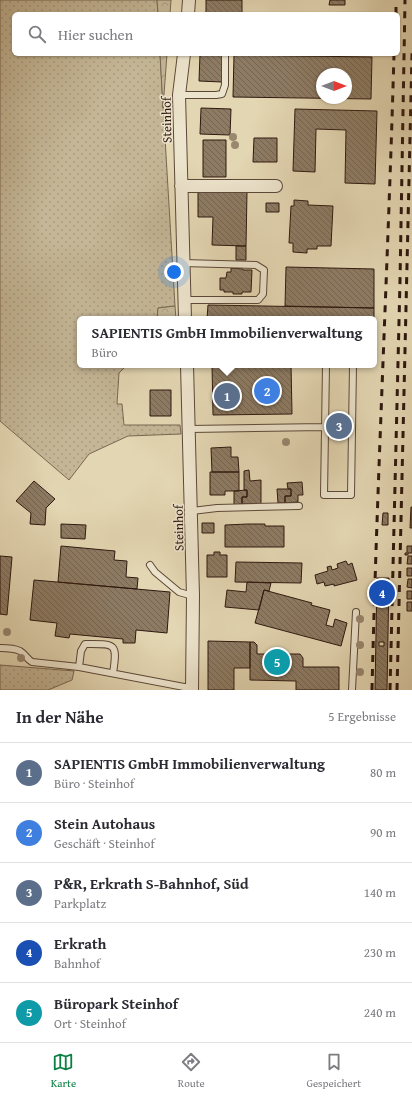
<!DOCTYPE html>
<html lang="de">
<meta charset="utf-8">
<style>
:root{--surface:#fff;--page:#f7f7f7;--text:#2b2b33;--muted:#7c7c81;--line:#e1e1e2;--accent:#0b8043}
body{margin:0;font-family:"Gentium Book Plus",serif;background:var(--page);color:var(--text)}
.compass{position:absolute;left:316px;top:68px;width:36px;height:36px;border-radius:50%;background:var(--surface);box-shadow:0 1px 3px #0004;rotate:90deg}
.you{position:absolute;left:174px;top:272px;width:14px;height:14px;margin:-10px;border:3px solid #fff;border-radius:50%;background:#1a73e8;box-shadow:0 0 0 6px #1a73e833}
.badge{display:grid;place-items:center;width:26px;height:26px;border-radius:50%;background:var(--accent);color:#fff;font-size:13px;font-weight:700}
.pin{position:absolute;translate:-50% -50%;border:2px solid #fff;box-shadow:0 1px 4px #0006}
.popup{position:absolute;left:77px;top:316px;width:300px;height:52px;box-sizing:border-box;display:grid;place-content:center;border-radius:6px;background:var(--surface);filter:drop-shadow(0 1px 3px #0005);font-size:13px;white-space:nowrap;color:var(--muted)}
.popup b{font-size:15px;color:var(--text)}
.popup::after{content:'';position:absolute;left:50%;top:100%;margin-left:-8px;border:8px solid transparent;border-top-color:var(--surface)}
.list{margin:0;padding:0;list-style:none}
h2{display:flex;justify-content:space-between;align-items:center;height:52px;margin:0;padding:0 16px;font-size:17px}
h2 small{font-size:13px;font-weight:400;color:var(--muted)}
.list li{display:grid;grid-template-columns:26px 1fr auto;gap:12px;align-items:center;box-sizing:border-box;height:60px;padding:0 16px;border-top:1px solid var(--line)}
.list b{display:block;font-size:15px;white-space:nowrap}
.list p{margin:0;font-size:13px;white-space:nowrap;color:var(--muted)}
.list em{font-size:13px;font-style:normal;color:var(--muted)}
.icon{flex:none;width:22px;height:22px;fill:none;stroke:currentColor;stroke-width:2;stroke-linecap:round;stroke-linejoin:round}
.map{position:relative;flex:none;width:412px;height:690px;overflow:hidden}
.search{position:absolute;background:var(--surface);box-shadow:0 1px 3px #0004;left:12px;right:12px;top:12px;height:44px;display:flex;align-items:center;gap:10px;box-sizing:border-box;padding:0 14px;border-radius:6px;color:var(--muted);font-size:15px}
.sheet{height:352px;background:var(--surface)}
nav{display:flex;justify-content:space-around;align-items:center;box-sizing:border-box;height:56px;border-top:1px solid var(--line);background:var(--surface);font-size:11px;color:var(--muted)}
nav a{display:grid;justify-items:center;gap:2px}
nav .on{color:var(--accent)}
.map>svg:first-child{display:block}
.grass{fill:url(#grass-dots);stroke:#7a6752}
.forest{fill:url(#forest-crowns);stroke:#7a6752}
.building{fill:url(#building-back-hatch);stroke:#2f180f;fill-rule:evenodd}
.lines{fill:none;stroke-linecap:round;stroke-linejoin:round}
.lane-casing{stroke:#5c4838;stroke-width:8}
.street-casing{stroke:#5c4838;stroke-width:14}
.lane{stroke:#ede4cd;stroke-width:6}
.street{stroke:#ede4cd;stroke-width:12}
.rail{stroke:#2f180f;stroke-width:3;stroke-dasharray:7 7;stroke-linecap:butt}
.tree{fill:#99876f}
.labels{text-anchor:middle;stroke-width:3;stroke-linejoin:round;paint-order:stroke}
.street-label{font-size:13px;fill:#2f180f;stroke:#ede4cd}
</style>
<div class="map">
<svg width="412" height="690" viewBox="0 0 412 690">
<defs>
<pattern id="grass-dots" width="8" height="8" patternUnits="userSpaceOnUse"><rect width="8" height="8" fill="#c4b696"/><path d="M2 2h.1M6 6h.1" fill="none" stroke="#a99c80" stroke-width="1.8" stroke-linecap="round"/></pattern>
<pattern id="forest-crowns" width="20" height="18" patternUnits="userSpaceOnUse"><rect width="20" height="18" fill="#c4b696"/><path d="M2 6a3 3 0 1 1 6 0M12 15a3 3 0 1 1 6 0" fill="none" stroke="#a99c80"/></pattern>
<pattern id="building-back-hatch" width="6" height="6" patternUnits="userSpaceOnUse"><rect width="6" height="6" fill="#8d7b64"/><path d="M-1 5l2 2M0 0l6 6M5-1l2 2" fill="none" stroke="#746451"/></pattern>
</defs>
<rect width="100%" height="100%" fill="#e3d6b2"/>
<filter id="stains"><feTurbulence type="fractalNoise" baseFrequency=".005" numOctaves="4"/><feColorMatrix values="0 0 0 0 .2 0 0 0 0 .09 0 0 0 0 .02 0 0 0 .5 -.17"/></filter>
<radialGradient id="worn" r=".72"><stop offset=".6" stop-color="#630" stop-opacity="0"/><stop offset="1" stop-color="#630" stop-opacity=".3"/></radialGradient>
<path class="grass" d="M0,0H157L158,14H14V54H160L175,306L158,308L157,319H80V365H127L119,373L117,404H122L124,425H180L181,434L128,436L89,454L69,480L0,421Z
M0,665L74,671L72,680L48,690H0Z"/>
<path class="forest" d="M157,0H171L170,14H158Z
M160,54H167L163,108Z
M175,306L176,319H157L158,308Z"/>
<path class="building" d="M206,0H242V14H206Z
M330,0H345V5H329Z
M200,54H223L222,82L199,81Z
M234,55L372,57L371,99L233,97ZM322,74H346V98H322Z
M201,108L231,109L230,135L200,134Z
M295,109L377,111L375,184L345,183L346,130L316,129L315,172L293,171Z
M254,138H277V162H253Z
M203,140H226V177H203Z
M198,191L247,192L246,246L212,245L213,217H198Z
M294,200L308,201V205L333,206L331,246H317V249H307V253L293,252V243H289L291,206H294Z
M266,203H279V212H266Z
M236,246H246V260H236Z
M286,267L374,269V308L285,306Z
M231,268L243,269V270H252L251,292H242V294H233V292H224V290H220V278H226L227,272H231Z
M208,305L374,308V319H207Z
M212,365H291L292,414L213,415Z
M150,390H171V416H150Z
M231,447V457H238L239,472H212L211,448Z
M249,470L250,481L261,480V504H242V497H247V490H244V471Z
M210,472H239V491H225V495H210Z
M34,481L55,499L46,508L45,525L30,524L31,513L16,501Z
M302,482L303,495H298V502L285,503V496H291V489H288L287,483Z
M277,489H291V496H285V503H278Z
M247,490V497H242V504L234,505V491Z
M411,507H412V528H410Z
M383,513H388V525H382Z
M202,523H214V533H202Z
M61,524L86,525L85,539L61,538Z
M248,524H265V526H284V547H225V525Z
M61,546L115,551L114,560L127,561L126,577L138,578L137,589L58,582Z
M407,546H412V553H408V555H405V553H407Z
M214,552H220V555H227V577H207V555H214Z
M0,556L12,557L7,615L0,614Z
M408,556H412V564H407Z
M346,561L348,565L352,563L357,580L334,586V584L325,586L324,582L317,584L315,575L328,571L327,567L331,566L332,570L338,568L337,564Z
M236,562L302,563L301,583L235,582Z
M407,568H412V576H407Z
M377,578H389L387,690H375Z
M408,579H412V588L407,587Z
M34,580L170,592L167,633L136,630L135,643H123V639L70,634L69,638L55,636L57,623L30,620Z
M247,582L271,583L269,591L264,590L259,610L225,607L227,590L246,592Z
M264,590L312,603L311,605L330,610L326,625L333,627L335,619L347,623L341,646L255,623Z
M407,591H412V599H407Z
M407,602H412V611H407Z
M208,641L250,642V668H234V690H208Z
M250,642H254L257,645V654H300L303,658V667H339V690H296V681L250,680Z
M379,642H384V646H379Z"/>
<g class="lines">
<g class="lane-casing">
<path id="lane" d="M179,95H216L222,94L225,85V54
M183,263L256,265L264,270L263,294L258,300H185
M326,365L324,495H351L353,365
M189,429L324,427
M192,511L217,508L299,506
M150,565L155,572L179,592L193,596
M0,648C6,648 14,648 20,651C25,654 27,659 32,662L79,667L184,687H192
M79,667L81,651L85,644C115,644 118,642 113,673
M352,690L356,612"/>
</g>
<g class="street-casing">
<path id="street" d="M188,14L189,0
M184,54L179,95L185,319
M181,186H276
M187,365L193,596L192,690"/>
</g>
<use href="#lane" class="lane"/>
<use href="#street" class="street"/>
<path class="rail" d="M396,14V0
M372,690C377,478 388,266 394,54
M390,690L400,281L405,0
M397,690L412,53"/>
</g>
<g class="tree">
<circle cx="233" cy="137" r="4"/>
<circle cx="235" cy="145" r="4"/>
<circle cx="286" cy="442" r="4"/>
<circle cx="360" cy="619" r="4"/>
<circle cx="7" cy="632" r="4"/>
<circle cx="360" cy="645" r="4"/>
<circle cx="21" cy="658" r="4"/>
<circle cx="360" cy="672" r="4"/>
</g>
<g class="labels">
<g class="street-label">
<text transform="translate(166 120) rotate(-91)" y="5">Steinhof</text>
<text transform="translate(178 528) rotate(-91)" y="5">Steinhof</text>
</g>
</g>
<rect width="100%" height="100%" filter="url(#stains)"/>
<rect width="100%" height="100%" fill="url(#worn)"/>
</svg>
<svg class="compass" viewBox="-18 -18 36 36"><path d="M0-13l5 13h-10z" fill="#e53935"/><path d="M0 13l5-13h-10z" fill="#7c7c81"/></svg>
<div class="you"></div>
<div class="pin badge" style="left:227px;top:396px;background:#5c6f8a">1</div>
<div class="popup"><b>SAPIENTIS GmbH Immobilienverwaltung</b>Büro</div>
<div class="pin badge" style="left:267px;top:391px;background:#3f7fe0">2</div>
<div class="pin badge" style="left:339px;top:426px;background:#5c6f8a">3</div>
<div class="pin badge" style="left:382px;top:593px;background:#1a4fb4">4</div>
<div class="pin badge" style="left:277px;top:662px;background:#0f9aa8">5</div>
<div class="search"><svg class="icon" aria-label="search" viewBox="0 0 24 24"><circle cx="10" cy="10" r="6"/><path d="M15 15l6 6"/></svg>Hier suchen</div>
</div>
<section class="sheet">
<h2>In der Nähe<small>5 Ergebnisse</small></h2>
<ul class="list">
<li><span class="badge" style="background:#5c6f8a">1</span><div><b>SAPIENTIS GmbH Immobilienverwaltung</b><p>Büro · Steinhof</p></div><em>80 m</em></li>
<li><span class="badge" style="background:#3f7fe0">2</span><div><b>Stein Autohaus</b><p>Geschäft · Steinhof</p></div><em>90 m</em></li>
<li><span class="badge" style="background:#5c6f8a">3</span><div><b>P&amp;R, Erkrath S-Bahnhof, Süd</b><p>Parkplatz</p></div><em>140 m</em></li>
<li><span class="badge" style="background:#1a4fb4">4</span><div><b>Erkrath</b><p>Bahnhof</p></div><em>230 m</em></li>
<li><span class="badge" style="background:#0f9aa8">5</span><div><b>Büropark Steinhof</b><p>Ort · Steinhof</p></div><em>240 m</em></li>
</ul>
</section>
<nav>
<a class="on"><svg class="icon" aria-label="map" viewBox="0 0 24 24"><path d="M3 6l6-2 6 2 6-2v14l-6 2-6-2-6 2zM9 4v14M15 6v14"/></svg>Karte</a>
<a><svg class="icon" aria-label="directions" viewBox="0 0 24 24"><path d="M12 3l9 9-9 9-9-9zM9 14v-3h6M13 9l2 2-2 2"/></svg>Route</a>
<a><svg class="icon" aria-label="saved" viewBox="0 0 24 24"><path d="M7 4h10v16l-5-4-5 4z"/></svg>Gespeichert</a>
</nav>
